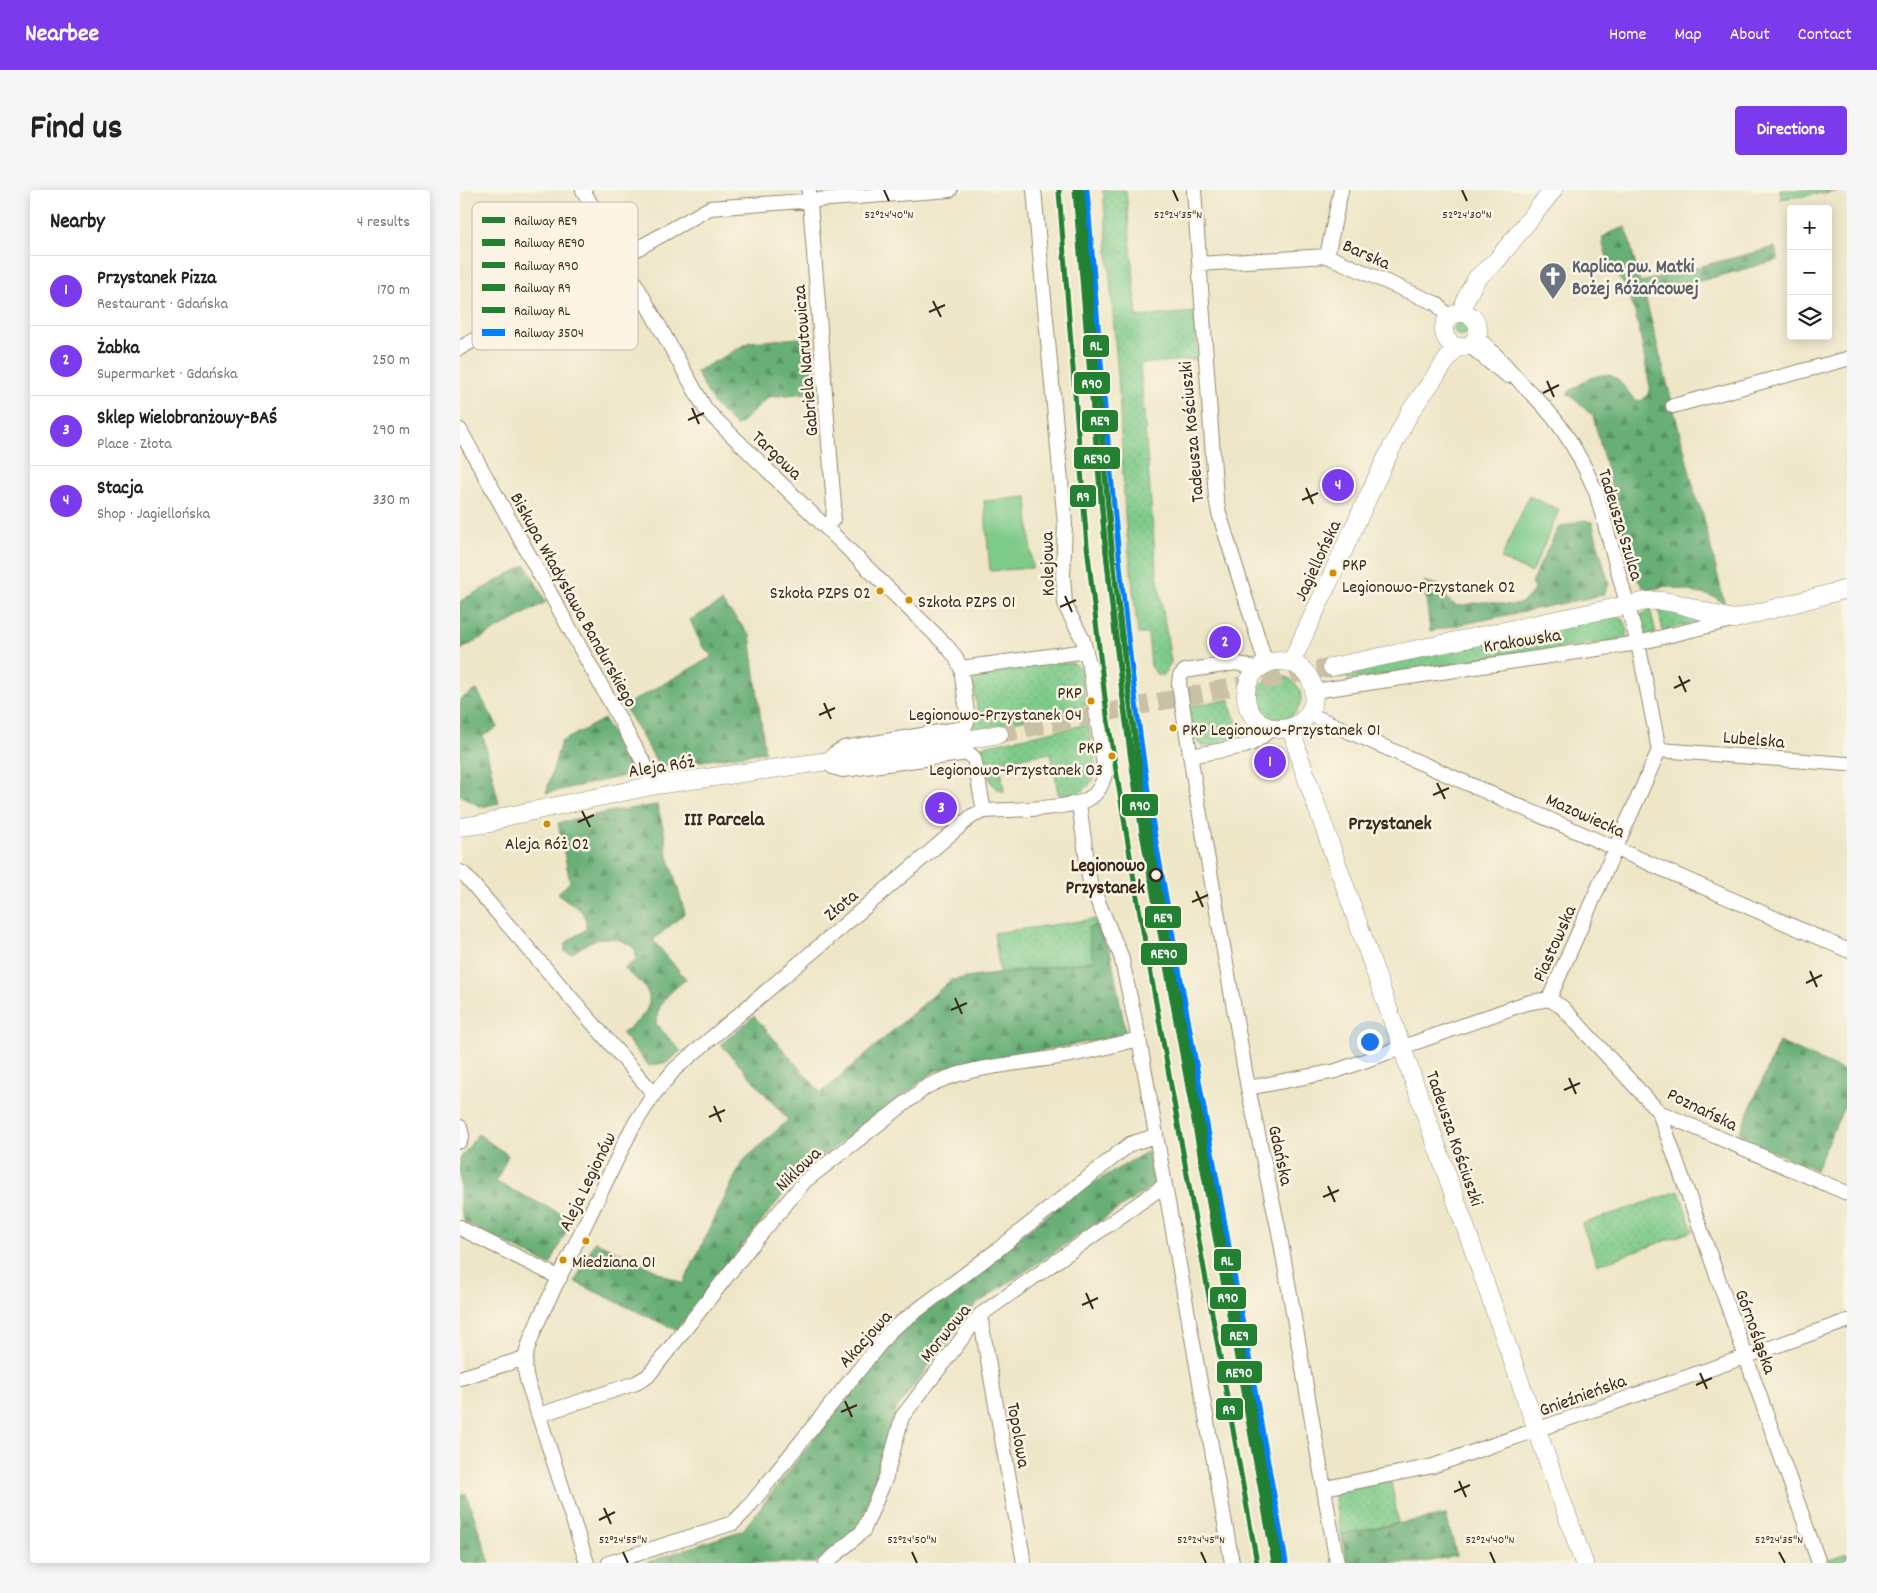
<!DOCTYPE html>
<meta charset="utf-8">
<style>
:root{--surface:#fff;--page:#f6f6f6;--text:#222;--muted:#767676;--line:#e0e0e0;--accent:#7c3aed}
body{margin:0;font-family:Dekko,sans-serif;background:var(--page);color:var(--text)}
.controls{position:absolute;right:15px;top:15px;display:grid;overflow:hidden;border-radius:5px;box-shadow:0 2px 12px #0003}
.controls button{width:45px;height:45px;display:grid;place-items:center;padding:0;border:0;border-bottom:1px solid var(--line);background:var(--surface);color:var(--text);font:25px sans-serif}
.you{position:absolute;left:909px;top:851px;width:18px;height:18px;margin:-12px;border:4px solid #fff;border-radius:50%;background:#1a73e8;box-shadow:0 0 0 8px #1a73e833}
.badge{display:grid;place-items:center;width:32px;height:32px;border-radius:50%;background:var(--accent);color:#fff;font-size:16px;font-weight:700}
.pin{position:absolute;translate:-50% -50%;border:2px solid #fff;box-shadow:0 1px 5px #0006}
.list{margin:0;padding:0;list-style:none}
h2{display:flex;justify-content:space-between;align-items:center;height:65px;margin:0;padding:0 20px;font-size:21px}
h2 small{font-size:16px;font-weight:400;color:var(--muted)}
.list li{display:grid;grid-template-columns:32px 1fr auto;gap:15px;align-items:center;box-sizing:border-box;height:70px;padding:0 20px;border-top:1px solid var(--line)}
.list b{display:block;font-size:19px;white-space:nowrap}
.list p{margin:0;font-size:16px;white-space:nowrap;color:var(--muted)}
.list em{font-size:16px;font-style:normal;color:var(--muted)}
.icon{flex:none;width:28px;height:28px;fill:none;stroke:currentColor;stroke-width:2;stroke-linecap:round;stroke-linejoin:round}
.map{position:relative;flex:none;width:1387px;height:1373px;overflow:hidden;border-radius:5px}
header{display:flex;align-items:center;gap:30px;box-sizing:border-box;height:70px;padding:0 25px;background:var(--accent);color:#fff}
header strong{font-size:24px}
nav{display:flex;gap:28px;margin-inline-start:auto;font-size:18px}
.intro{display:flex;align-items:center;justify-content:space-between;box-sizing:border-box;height:120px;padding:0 30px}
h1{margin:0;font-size:35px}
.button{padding:12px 22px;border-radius:5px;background:var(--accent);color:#fff;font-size:18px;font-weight:700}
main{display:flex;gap:30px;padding:0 30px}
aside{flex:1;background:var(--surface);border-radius:5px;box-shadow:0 2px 12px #0003}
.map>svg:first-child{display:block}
.grass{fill:url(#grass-dots);stroke:#5d7a54}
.forest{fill:url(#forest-firs);stroke:#516c4a}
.pitch{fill:#7fcb8a;stroke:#5d7a54}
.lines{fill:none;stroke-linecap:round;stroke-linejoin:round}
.tertiary-tunnel{stroke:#cac0a5;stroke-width:18;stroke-dasharray:18 9;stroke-linecap:butt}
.minor-casing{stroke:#948872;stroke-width:16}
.tertiary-casing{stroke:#948872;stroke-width:19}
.minor{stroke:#fff;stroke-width:14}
.tertiary{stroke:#fff;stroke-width:18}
.rail-1-casing{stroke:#fcf5e5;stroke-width:9}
.rail-2-casing{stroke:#fcf5e5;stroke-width:9}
.rail-3-casing{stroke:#fcf5e5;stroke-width:9}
.rail-4-casing{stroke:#fcf5e5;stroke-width:9}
.rail-5-casing{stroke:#fcf5e5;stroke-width:9}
.rail-6-casing{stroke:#fcf5e5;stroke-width:9}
.rail-1{stroke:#238132;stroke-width:5}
.rail-2{stroke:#238132;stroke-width:5}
.rail-3{stroke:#238132;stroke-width:5}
.rail-4{stroke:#238132;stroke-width:5}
.rail-5{stroke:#238132;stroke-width:5}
.rail-6{stroke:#0080ff;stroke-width:5}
.ticks{fill:none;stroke:#3b2a1e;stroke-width:2}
.bus-dot{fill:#d18d06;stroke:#fcf5e5;stroke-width:2}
.stop-dot{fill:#fcf5e5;stroke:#3b2a1e;stroke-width:2.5}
.labels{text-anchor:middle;stroke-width:5;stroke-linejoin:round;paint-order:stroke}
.bus-label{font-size:18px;fill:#3b2a1e;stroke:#fcf5e5;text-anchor:start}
.street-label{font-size:19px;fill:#3b2a1e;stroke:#fcf5e5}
.worship-label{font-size:19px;font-weight:bold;fill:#5b616d;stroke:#fcf5e5;text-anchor:start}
.stop-label{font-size:19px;font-weight:bold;fill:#3b2a1e;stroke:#fcf5e5;text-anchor:end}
.neighbourhood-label{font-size:20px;font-weight:bold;fill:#3b2a1e;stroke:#fcf5e5}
.key{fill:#fcf5e5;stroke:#c2b8a9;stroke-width:1}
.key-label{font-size:14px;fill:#3b2a1e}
.ticks-label{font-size:12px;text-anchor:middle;fill:#3b2a1e;stroke:#fcf5e5;stroke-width:5;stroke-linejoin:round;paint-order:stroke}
.line-badge{stroke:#fcf5e5;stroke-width:2}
.badge-label{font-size:14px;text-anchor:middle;font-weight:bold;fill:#fff}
</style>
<header>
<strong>Nearbee</strong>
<nav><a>Home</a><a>Map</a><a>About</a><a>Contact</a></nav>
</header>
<div class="intro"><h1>Find us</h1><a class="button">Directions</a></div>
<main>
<aside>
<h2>Nearby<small>4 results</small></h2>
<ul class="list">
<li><span class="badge">1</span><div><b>Przystanek Pizza</b><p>Restaurant · Gdańska</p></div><em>170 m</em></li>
<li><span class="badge">2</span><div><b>Żabka</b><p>Supermarket · Gdańska</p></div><em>250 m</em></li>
<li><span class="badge">3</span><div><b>Sklep Wielobranżowy-BAŚ</b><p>Place · Złota</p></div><em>290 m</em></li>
<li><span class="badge">4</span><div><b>Stacja</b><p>Shop · Jagiellońska</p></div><em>330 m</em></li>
</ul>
</aside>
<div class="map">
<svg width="1387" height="1373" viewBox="0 0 1387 1373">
<defs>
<pattern id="grass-dots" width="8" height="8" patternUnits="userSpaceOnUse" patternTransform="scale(1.25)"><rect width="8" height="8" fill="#7fcb8a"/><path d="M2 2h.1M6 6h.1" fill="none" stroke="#6fae77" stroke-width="1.8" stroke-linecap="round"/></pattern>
<pattern id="forest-firs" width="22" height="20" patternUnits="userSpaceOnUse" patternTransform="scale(1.25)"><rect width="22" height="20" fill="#67af76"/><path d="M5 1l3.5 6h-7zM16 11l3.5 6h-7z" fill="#568f60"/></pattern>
</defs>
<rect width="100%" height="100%" fill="#fcf5e5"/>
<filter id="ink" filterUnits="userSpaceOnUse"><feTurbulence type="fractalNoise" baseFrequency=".02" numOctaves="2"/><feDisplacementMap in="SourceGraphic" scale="10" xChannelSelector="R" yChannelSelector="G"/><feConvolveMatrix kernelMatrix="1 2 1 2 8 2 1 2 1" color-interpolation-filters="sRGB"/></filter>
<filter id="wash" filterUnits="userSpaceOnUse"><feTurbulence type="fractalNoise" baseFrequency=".0096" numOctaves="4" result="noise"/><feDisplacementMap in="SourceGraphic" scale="20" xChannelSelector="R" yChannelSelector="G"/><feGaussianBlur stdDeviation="1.12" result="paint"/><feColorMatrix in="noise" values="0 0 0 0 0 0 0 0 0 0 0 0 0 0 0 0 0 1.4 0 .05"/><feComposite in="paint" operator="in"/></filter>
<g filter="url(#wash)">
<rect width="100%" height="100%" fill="#eee6c7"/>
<path class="grass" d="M643,0H666L677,127L734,122L738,169L680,174L696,377L711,472L704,485H697L691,476L688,444H678L665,326L659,200Z
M994 139a7 7 0 1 1 14 0a7 7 0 1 1-14 0Z
M1198,418H1205L1242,430L1203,441Z
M1190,419L1196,443L1188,445C1178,440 1178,432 1182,424Z
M1153,425C1164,427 1168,434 1167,445L1164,449L888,490L887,487L867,489L864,487L865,485Z
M598,470V474C608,473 615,471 621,479L626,516L502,543L514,525L518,524L513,493L517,487L538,482L537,477Z
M797 508a22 22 0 1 1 44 0a22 22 0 1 1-44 0Z
M770,509C771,524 776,532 787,542C786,545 784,550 781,552C772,557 751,557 741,556L733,548L727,516Z
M628,534L635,575L634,589L625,599L616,604H598L591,563L540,571L544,602C530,598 528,585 525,572H522L518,564L509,559Z
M635,729L637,735L628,738L633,771L540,783L534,743Z
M1219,1001L1233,1041L1137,1075L1122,1034Z
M931,1290L938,1333L881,1344L873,1300Z
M1387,1363V1373H1369L1368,1370Z"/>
<path class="forest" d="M1166,37L1180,92L1315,57L1318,70L1185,106L1237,311L1242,321L1265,416L1255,407L1206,396L1186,401L1174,385L1133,226L1107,203C1119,195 1139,179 1154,187C1163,193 1168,203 1175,210L1181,211L1188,204L1190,197C1183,166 1181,133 1168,103C1161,88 1140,63 1143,47L1151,42Z
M352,147L355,202L308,207L277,237L254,214L236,182L290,152Z
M1125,330L1132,332L1149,395L1143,405L970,441L964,391L979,395L989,411L997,416C1006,416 1015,412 1024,412C1049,412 1056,424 1074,400L1072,391L1098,338C1108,336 1116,331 1125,330Z
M66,375L86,412L0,460V411Z
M262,412L290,445L305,562L200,577L164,516L253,466L242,456L230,430Z
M17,500L38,537L23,546L39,613L21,617L0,605V509Z
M144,529L169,575L170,582L165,586L86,603L101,552Z
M197,615L205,645L206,659L225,723L193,750L226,789C209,804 198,810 196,834L221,861L208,872L189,876L162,844C178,831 202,814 181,793C176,788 170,785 165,780L166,777L176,770V761C167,749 146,745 132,751C125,754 118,760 111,764L105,762V754C111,747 119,745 126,739C128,717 111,717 98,703L110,692L98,633L153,621Z
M637,735L651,765L666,845L475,881L339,984L216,1140L115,1092L135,1051L223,1094L282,972L328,930L261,854L294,826L361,903L491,790L633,771L628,738Z
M1319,852L1387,882V910L1356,980L1278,946Z
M18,944L48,965L36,992L112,1029L90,1075L5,1033L0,1019V969Z
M688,961L694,995L515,1115L437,1218L400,1337L356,1373H185L283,1340L436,1143L613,1005Z
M6,1303L30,1373H0V1305Z
M986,1325L997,1366L958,1373H887L881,1344Z"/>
<path class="pitch" d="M1320,0H1386L1321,9Z
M1069,306L1099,320L1072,383L1041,369Z
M567,307L572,378L530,381L524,311Z"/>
</g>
<g filter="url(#ink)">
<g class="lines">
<path class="tertiary-tunnel" d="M539,544L872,477"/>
<g class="minor-casing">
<path id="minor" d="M123,0L246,220L485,454L495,466L501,478L508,530L504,538L384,558L375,563L367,572L373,577L383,580L508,563L514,568L524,621
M349,0L374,316L373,329L366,338
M734,0L756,308L759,323L806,474
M867,66L881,0
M739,74L867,66L977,114L989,128
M1009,155L1033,175L1048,186
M0,158L250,18L490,0
M1213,216L1387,169
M0,240L196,595
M501,478L626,461
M798,479L776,473L725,481L720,486L719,494L736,602L788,898L819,1042L877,1373
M854,501L1178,453L1272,430
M849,524L1387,760
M1199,560L1387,574
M730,566L785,556L795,552L812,538
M619,614L630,693L661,766L679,849L772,1373
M0,682L3,683L194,904
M1089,809L1102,817L1199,922L1387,1003
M788,898L876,881L1066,813L1089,809L1199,560L1178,453L1136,302C1123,272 1108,243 1086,219C1079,210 1070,203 1062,194C1047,177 1034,161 1016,147
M1199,922L1359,1373
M0,937L2,946L0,951
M0,1037L2,1039L100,1088
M520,1125L564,1373
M0,1188L65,1168
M79,1225L176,1193L188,1186L290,1057L345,991L466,897C508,875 558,875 604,866C629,862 654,855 679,849
M865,1298L973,1276L1387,1131
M127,1373L67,1190C61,1167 71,1148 80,1127L172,938L194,904L215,879L512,626L524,621C546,620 612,619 628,609C638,604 642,595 645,584L630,478L623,450L607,419L605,413L603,386L605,334L574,0
M149,1373L273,1333L286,1320L431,1140L536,1061L670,954L689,948L696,943
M366,1373L403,1341L426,1287L442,1227L520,1125L705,995"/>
</g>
<g class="tertiary-casing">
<path id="tertiary" d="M1001,123L1008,104L1017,88L1037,70L1093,0
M984 140a17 17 0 1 1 34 0a17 17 0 1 1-34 0Z
M786 505a34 34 0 1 1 68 0a34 34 0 1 1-68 0Z
M831,473L923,275L950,222L996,157
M872,477L1187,411C1217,408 1245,425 1275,429L1387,399
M831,537L840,569L1124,1373
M0,637L30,633L44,627L196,595L462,558L539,544"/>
</g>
<use href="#minor" class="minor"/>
<use href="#tertiary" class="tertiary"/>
<g class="rail-1-casing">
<path id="rail-1" d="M621,0C638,215 655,429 688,642L820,1373"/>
</g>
<g class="rail-2-casing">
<path id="rail-2" d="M615,0C632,215 648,430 682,643L814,1373"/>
</g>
<g class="rail-3-casing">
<path id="rail-3" d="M617,0L645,354L665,522L693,693L816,1372"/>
</g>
<g class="rail-4-casing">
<path id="rail-4" d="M599,1L627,356L647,525L675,696L797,1373"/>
</g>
<g class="rail-5-casing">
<path id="rail-5" d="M624,0L651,354L671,521L699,692L822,1371"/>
</g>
<g class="rail-6-casing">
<path id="rail-6" d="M627,0C644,214 661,428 694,641L826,1372"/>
</g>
<use href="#rail-1" class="rail-1"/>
<use href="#rail-2" class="rail-2"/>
<use href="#rail-3" class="rail-3"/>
<use href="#rail-4" class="rail-4"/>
<use href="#rail-5" class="rail-5"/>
<use href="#rail-6" class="rail-6"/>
</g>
</g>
<path class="ticks" d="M424,0L429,11M713,0L718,11M1002,0L1007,11M473,111L481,127M469,122L485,115M1087,191L1094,207M1083,203L1099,195M232,218L239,234M228,230L244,223M846,298L853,314M842,310L858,303M605,406L612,422M600,417L616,410M1219,486L1226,502M1214,498L1230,490M364,513L371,529M359,525L375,518M977,593L985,609M973,605L989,598M122,621L130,637M118,632L134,625M736,701L743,717M732,712L748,705M1350,781L1357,797M1346,793L1362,785M495,808L502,824M491,820L507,813M1109,888L1116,904M1104,900L1120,893M254,916L261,932M249,927L265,920M868,996L875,1012M863,1007L879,1000M626,1103L633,1119M622,1115L638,1108M1240,1183L1247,1199M1236,1195L1252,1188M385,1211L392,1227M381,1222L397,1215M999,1291L1006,1307M994,1302L1010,1295M144,1318L151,1334M139,1330L155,1322M163,1362L168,1373M452,1362L457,1373M741,1362L746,1373M1030,1362L1035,1373M1319,1362L1325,1373"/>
<defs>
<g id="church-pin" transform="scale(1.4375)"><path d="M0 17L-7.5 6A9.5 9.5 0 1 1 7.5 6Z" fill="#6b7280" stroke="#fcf5e5"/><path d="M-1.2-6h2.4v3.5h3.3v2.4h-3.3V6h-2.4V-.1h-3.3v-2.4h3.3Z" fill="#fff"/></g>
</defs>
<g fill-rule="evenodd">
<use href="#church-pin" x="1093" y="86"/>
</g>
<g class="bus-dot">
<circle cx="873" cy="383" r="4.5"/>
<circle cx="420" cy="401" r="4.5"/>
<circle cx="449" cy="410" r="4.5"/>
<circle cx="631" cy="511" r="4.5"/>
<circle cx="713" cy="538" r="4.5"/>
<circle cx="652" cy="566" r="4.5"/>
<circle cx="87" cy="634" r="4.5"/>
<circle cx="126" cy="1051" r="4.5"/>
<circle cx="103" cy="1070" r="4.5"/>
</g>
<circle class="stop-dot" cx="696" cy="685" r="6"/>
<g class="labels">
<g class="bus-label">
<text x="882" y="380">PKP<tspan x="882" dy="22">Legionowo-Przystanek 02</tspan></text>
<text x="411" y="408" text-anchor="end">Szkoła PZPS 02</text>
<text x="458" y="417">Szkoła PZPS 01</text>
<text x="622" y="508" text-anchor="end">PKP<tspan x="622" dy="22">Legionowo-Przystanek 04</tspan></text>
<text x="722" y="545">PKP Legionowo-Przystanek 01</text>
<text x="643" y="563" text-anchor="end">PKP<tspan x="643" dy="22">Legionowo-Przystanek 03</tspan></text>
<text x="87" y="659" text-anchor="middle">Aleja Róż 02</text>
<text x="112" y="1077">Miedziana 01</text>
</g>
<g class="street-label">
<text transform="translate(907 63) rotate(24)" y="7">Barska</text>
<text transform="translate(344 171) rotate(-95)" y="7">Gabriela Narutowicza</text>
<text transform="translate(730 242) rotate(-95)" y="7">Tadeusza Kościuszki</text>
<text transform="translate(318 264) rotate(44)" y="7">Targowa</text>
<text transform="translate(1162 334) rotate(73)" y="7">Tadeusza Szulca</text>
<text transform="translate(856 370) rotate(-65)" y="7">Jagiellońska</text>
<text transform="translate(586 374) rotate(-91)" y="7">Kolejowa</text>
<text transform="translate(115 409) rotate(61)" y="7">Biskupa Władysława Bandurskiego</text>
<text transform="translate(1062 449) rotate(-9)" y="7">Krakowska</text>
<text transform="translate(1294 548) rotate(5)" y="7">Lubelska</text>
<text transform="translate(201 575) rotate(-9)" y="7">Aleja Róż</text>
<text transform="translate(1126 624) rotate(24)" y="7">Mazowiecka</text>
<text transform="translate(380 714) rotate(-40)" y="7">Złota</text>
<text transform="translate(1093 753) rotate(-66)" y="7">Piastowska</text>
<text transform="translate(1243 918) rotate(26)" y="7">Poznańska</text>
<text transform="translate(996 948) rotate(71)" y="7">Tadeusza Kościuszki</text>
<text transform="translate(822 965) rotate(78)" y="7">Gdańska</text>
<text transform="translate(337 978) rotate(-44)" y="7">Niklowa</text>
<text transform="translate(126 991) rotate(-64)" y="7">Aleja Legionów</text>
<text transform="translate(1297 1141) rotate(70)" y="7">Górnośląska</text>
<text transform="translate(484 1142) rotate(-51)" y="7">Morwowa</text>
<text transform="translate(404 1148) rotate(-48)" y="7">Akacjowa</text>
<text transform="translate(1122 1204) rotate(-20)" y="7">Gnieźnieńska</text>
<text transform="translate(560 1245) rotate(80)" y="7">Topolowa</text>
</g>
<g class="worship-label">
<text x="1112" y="82">Kaplica pw. Matki<tspan x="1112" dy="22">Bożej Różańcowej</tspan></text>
</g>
<g class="stop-label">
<text x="685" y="681">Legionowo<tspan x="685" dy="22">Przystanek</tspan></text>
</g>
<g class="neighbourhood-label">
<text x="264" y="635">III Parcela</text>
<text x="930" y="639">Przystanek</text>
</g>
</g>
<rect x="12" y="12" width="166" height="148" rx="8" class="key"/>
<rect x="22" y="27" width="23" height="6" fill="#238132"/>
<rect x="22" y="49" width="23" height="7" fill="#238132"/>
<rect x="22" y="72" width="23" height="6" fill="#238132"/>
<rect x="22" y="94" width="23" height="7" fill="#238132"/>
<rect x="22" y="117" width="23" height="6" fill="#238132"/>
<rect x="22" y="139" width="23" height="7" fill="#0080ff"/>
<g class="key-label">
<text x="54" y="35">Railway RE9</text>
<text x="54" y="57">Railway RE90</text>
<text x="54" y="80">Railway R90</text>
<text x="54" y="102">Railway R9</text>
<text x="54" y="125">Railway RL</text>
<text x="54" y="147">Railway 3504</text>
</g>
<g class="ticks-label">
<text x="429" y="28">52°24'40"N</text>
<text x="718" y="28">52°24'35"N</text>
<text x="1007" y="28">52°24'30"N</text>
<text x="163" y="1353">52°24'55"N</text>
<text x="452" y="1353">52°24'50"N</text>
<text x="741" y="1353">52°24'45"N</text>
<text x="1030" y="1353">52°24'40"N</text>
<text x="1319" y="1353">52°24'35"N</text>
</g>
<g class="line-badge">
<rect x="622" y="144" width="28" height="24" rx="5" fill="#238132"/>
<rect x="613" y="181" width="38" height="24" rx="5" fill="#238132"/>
<rect x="621" y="219" width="38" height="24" rx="5" fill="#238132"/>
<rect x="613" y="256" width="48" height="24" rx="5" fill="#238132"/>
<rect x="609" y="294" width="28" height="24" rx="5" fill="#238132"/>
<rect x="661" y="603" width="38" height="24" rx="5" fill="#238132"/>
<rect x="684" y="715" width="38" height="24" rx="5" fill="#238132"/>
<rect x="680" y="752" width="48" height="24" rx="5" fill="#238132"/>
<rect x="753" y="1058" width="29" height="24" rx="5" fill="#238132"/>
<rect x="749" y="1096" width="38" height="24" rx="5" fill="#238132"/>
<rect x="760" y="1133" width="38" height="24" rx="5" fill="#238132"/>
<rect x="756" y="1170" width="47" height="24" rx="5" fill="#238132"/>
<rect x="755" y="1207" width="29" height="24" rx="5" fill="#238132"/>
</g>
<g class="badge-label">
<text x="636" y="160">RL</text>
<text x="632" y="198">R90</text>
<text x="640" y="235">RE9</text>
<text x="637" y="273">RE90</text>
<text x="623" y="311">R9</text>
<text x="680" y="620">R90</text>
<text x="703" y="732">RE9</text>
<text x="704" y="768">RE90</text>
<text x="767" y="1075">RL</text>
<text x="768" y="1112">R90</text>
<text x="779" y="1150">RE9</text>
<text x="779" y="1187">RE90</text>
<text x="769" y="1224">R9</text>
</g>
</svg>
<div class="controls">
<button>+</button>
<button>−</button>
<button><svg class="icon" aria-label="layers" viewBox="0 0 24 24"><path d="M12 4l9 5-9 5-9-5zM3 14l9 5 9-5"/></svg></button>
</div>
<div class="you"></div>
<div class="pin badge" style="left:810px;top:572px">1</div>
<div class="pin badge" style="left:765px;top:452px">2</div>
<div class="pin badge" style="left:481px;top:618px">3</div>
<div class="pin badge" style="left:878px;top:295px">4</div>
</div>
</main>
